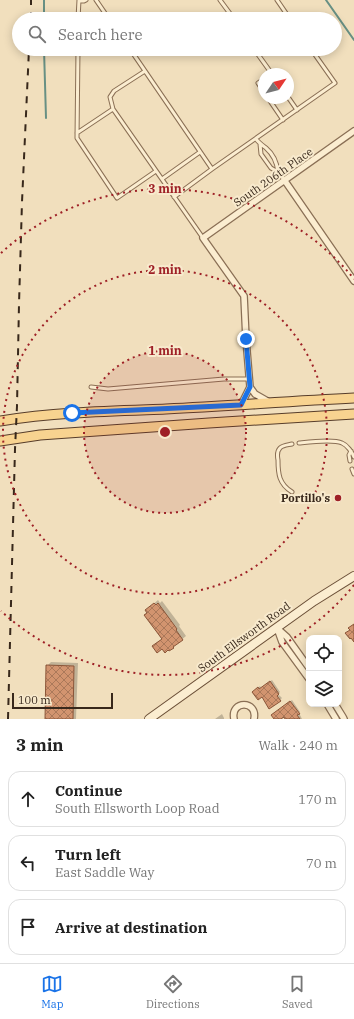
<!DOCTYPE html>
<meta charset="utf-8">
<style>
:root{--surface:#fff;--page:#f6f6f6;--text:#222;--muted:#767676;--line:#e0e0e0;--accent:#1a73e8}
body{margin:0;font-family:"IBM Plex Serif",serif;background:var(--page);color:var(--text)}
.controls{position:absolute;right:12px;bottom:12px;display:grid;overflow:hidden;border-radius:8px;box-shadow:0 2px 10px #0003}
.controls button{width:36px;height:36px;display:grid;place-items:center;padding:0;border:0;border-bottom:1px solid var(--line);background:var(--surface);color:var(--text);font:20px sans-serif}
.compass{position:absolute;left:258px;top:68px;width:36px;height:36px;border-radius:50%;background:var(--surface);box-shadow:0 2px 10px #0003;rotate:55deg}
.scale{position:absolute;left:12px;bottom:10px;width:101px;box-sizing:border-box;padding-left:4px;border:2px solid #38281b;border-top:0;font-size:11px;line-height:14px;white-space:nowrap;color:#38281b;-webkit-text-stroke:3px #f8eacd;paint-order:stroke}
.stop{position:absolute;width:12px;height:12px;margin:-9px;border:3px solid #1a73e8;border-radius:50%;background:#fff}
.stop.end{background:#1a73e8;border-color:#fff;box-shadow:0 1px 4px #0008}
.list{margin:0;padding:0;list-style:none}
h2{display:flex;justify-content:space-between;align-items:center;height:52px;margin:0;padding:0 16px;font-size:17px}
h2 small{font-size:13px;font-weight:400;color:var(--muted)}
.list li{display:grid;grid-template-columns:26px 1fr auto;gap:12px;align-items:center;box-sizing:border-box;height:56px;margin:0 8px 8px;padding:0 8px;border:1px solid var(--line);border-radius:12px}
.list b{display:block;font-size:15px;white-space:nowrap}
.list p{margin:0;font-size:13px;white-space:nowrap;color:var(--muted)}
.list em{font-size:13px;font-style:normal;color:var(--muted)}
.icon{flex:none;width:22px;height:22px;fill:none;stroke:currentColor;stroke-width:2;stroke-linecap:round;stroke-linejoin:round}
.map{position:relative;flex:none;width:354px;height:719px;overflow:hidden}
.search{position:absolute;background:var(--surface);box-shadow:0 2px 10px #0003;left:12px;right:12px;top:12px;height:44px;display:flex;align-items:center;gap:10px;box-sizing:border-box;padding:0 14px;border-radius:22px;color:var(--muted);font-size:15px}
.sheet{height:244px;background:var(--surface)}
nav{display:flex;justify-content:space-around;align-items:center;box-sizing:border-box;height:56px;border-top:1px solid var(--line);background:var(--surface);font-size:11px;color:var(--muted)}
nav a{display:grid;justify-items:center;gap:2px}
nav .on{color:var(--accent)}
.map>svg:first-child{display:block}
.shadow{fill:#0003}
.lines{fill:none;stroke-linecap:round;stroke-linejoin:round}
.stream{stroke:#689084;stroke-width:2}
.building{fill:url(#building-cross-hatch);stroke:#8b5639}
.lane-casing{stroke:#8a6f55;stroke-width:5}
.street-casing{stroke:#8a6f55;stroke-width:8}
.secondary-casing{stroke:#6c5038;stroke-width:10}
.primary-casing{stroke:#573d2a;stroke-width:11}
.lane{stroke:#fbedd0;stroke-width:3}
.street{stroke:#fbedd0;stroke-width:5.5}
.secondary{stroke:#fbedd0;stroke-width:8}
.primary{stroke:#f8d390;stroke-width:9}
.rail{stroke:#38281b;stroke-width:2;stroke-dasharray:7 7;stroke-linecap:butt}
.route{stroke:#1a73e8;stroke-width:5}
.ring{fill:none;stroke:#9e2026;stroke-width:2;stroke-dasharray:2 4}
.poi-dot{fill:#9e2026;stroke:#f8eacd;stroke-width:1.5}
.labels{text-anchor:middle;stroke-width:4;stroke-linejoin:round;paint-order:stroke}
.street-label{font-size:11px;fill:#38281b;stroke:#f8eacd}
.poi-label{font-size:11px;font-weight:bold;fill:#38281b;stroke:#f8eacd;text-anchor:end}
.centre{fill:#9e2026;stroke:#f8eacd;stroke-width:2}
.ring-label{font-size:12px;text-anchor:middle;font-weight:bold;fill:#9e2026;stroke:#f8eacd;stroke-width:4;stroke-linejoin:round;paint-order:stroke}
</style>
<div class="map">
<svg width="354" height="719" viewBox="0 0 354 719">
<defs>
<pattern id="building-cross-hatch" width="8" height="8" patternUnits="userSpaceOnUse"><rect width="8" height="8" fill="#d2946f"/><path d="M0 0l8 8M0 8l8-8" fill="none" stroke="#ab795a"/></pattern>
</defs>
<rect width="100%" height="100%" fill="#f1dfbd"/>
<path class="shadow" d="M158,600L160,603L162,601L180,625L179,626L186,636L169,650L145,615L148,612L150,607Z
M51,662L78,663L76,719H46L47,666Z
M272,680L280,692L278,694L282,698L280,700L262,696L255,690L260,686L261,688Z
M292,700L300,712L299,713L302,719H286L284,716L279,719H275L272,715Z
M222,714L224,718V719H215Z"/>
<g class="lines">
<path class="stream" d="M326,0L354,40
M44,19V0
M44,49L46,118"/>
</g>
<path class="building" d="M154,603L156,605L158,603L177,629L176,630L183,640L173,647L174,648L169,651L168,650L165,653L162,649L157,653L152,646L162,639L144,615L147,613L145,610Z
M354,624V642L351,638L350,639L345,633L350,630L348,628Z
M46,665L74,666L73,719H45Z
M270,681L279,694L277,696L281,701L269,709L262,697L258,700L252,692L258,687L259,689Z
M290,701L300,714L297,715L300,719H285L284,717L281,719H274L271,715Z"/>
<g class="lines">
<g class="lane-casing">
<path id="lane" d="M96,0L109,19
M220,0L234,19
M277,0L290,19
M79,1H84L86,0
M78,19L79,0
M78,49L77,138L117,198L156,171
M130,49L212,169L335,83L311,49
M254,49L272,74
M145,71L114,91L110,97L113,109L203,238
M264,79L258,83L264,92
M288,97L297,110
M268,98L283,120
M77,133L113,109
M256,139C259,143 262,145 266,148C273,154 277,163 278,172
M260,144L261,154L271,168L278,172L285,181
M162,179L200,152
M174,197L212,169
M91,387L108,389L224,379H249
M299,443C309,442 333,439 342,443C347,445 352,452 354,457
M292,444C288,445 283,445 280,448C277,451 277,455 278,460C278,474 279,484 292,492
M350,461L349,455L351,451
M352,469L354,474"/>
</g>
<g class="street-casing">
<path id="street" d="M285,181L354,281
M269,402L255,394L250,387L246,339L244,296L203,238L354,131
M241,405L250,387
M277,628L282,642L309,679
M278,629L287,637L309,668
M327,704L336,719
M335,704L343,717L344,719
M234,719C230,700 258,700 254,719"/>
</g>
<g class="secondary-casing">
<path id="secondary" d="M149,719L314,601L354,576"/>
</g>
<g class="primary-casing">
<path id="primary" d="M0,421C55,412 111,411 166,409C229,406 291,401 354,398
M0,441L40,435L209,423L354,414"/>
</g>
<use href="#lane" class="lane"/>
<use href="#street" class="street"/>
<use href="#secondary" class="secondary"/>
<use href="#primary" class="primary"/>
<path class="rail" d="M31,19V0
M8,719L15,449L17,406L19,304L22,202L29,49"/>
</g>
<g class="lines">
<path class="route" d="M72,413L241,405L250,387L246,339"/>
</g>
<circle cx="165" cy="432" r="81" fill="#9e2026" fill-opacity=".12"/>
<g class="ring">
<circle cx="165" cy="432" r="81"/>
<circle cx="165" cy="432" r="162"/>
<path d="M354 585A243 243 0 0 1 1 611M1 253A243 243 0 0 1 354 279"/>
</g>
<circle class="poi-dot" cx="338" cy="498" r="4"/>
<g class="labels">
<g class="street-label">
<text transform="translate(273 177) rotate(-35)" y="4">South 206th Place</text>
<text transform="translate(244 637) rotate(-36)" y="4">South Ellsworth Road</text>
</g>
<g class="poi-label">
<text x="330" y="502">Portillo's</text>
</g>
</g>
<circle cx="165" cy="432" r="6" class="centre"/>
<g class="ring-label">
<text x="165" y="193">3 min</text>
<text x="165" y="274">2 min</text>
<text x="165" y="355">1 min</text>
</g>
</svg>
<div class="controls">
<button><svg class="icon" aria-label="locate" viewBox="0 0 24 24"><circle cx="12" cy="12" r="6"/><path d="M12 2v4M12 18v4M2 12h4M18 12h4"/></svg></button>
<button><svg class="icon" aria-label="layers" viewBox="0 0 24 24"><path d="M12 4l9 5-9 5-9-5zM3 14l9 5 9-5"/></svg></button>
</div>
<svg class="compass" viewBox="-18 -18 36 36"><path d="M0-13l5 13h-10z" fill="#e53935"/><path d="M0 13l5-13h-10z" fill="#767676"/></svg>
<div class="scale">100 m</div>
<div class="stop" style="left:72px;top:413px"></div>
<div class="stop end" style="left:246px;top:339px"></div>
<div class="search"><svg class="icon" aria-label="search" viewBox="0 0 24 24"><circle cx="10" cy="10" r="6"/><path d="M15 15l6 6"/></svg>Search here</div>
</div>
<section class="sheet">
<h2>3 min<small>Walk · 240 m</small></h2>
<ul class="list">
<li><svg class="icon" aria-label="ahead" viewBox="0 0 24 24"><path d="M12 20V5M6 11l6-6 6 6"/></svg><div><b>Continue</b><p>South Ellsworth Loop Road</p></div><em>170 m</em></li>
<li><svg class="icon" aria-label="left" viewBox="0 0 24 24"><path d="M17 20v-9H6M10 6l-5 5 5 5"/></svg><div><b>Turn left</b><p>East Saddle Way</p></div><em>70 m</em></li>
<li><svg class="icon" aria-label="arrive" viewBox="0 0 24 24"><path d="M6 21V4h12l-3 4 3 4H6"/></svg><div><b>Arrive at destination</b></div></li>
</ul>
</section>
<nav>
<a class="on"><svg class="icon" aria-label="map" viewBox="0 0 24 24"><path d="M3 6l6-2 6 2 6-2v14l-6 2-6-2-6 2zM9 4v14M15 6v14"/></svg>Map</a>
<a><svg class="icon" aria-label="directions" viewBox="0 0 24 24"><path d="M12 3l9 9-9 9-9-9zM9 14v-3h6M13 9l2 2-2 2"/></svg>Directions</a>
<a><svg class="icon" aria-label="saved" viewBox="0 0 24 24"><path d="M7 4h10v16l-5-4-5 4z"/></svg>Saved</a>
</nav>
